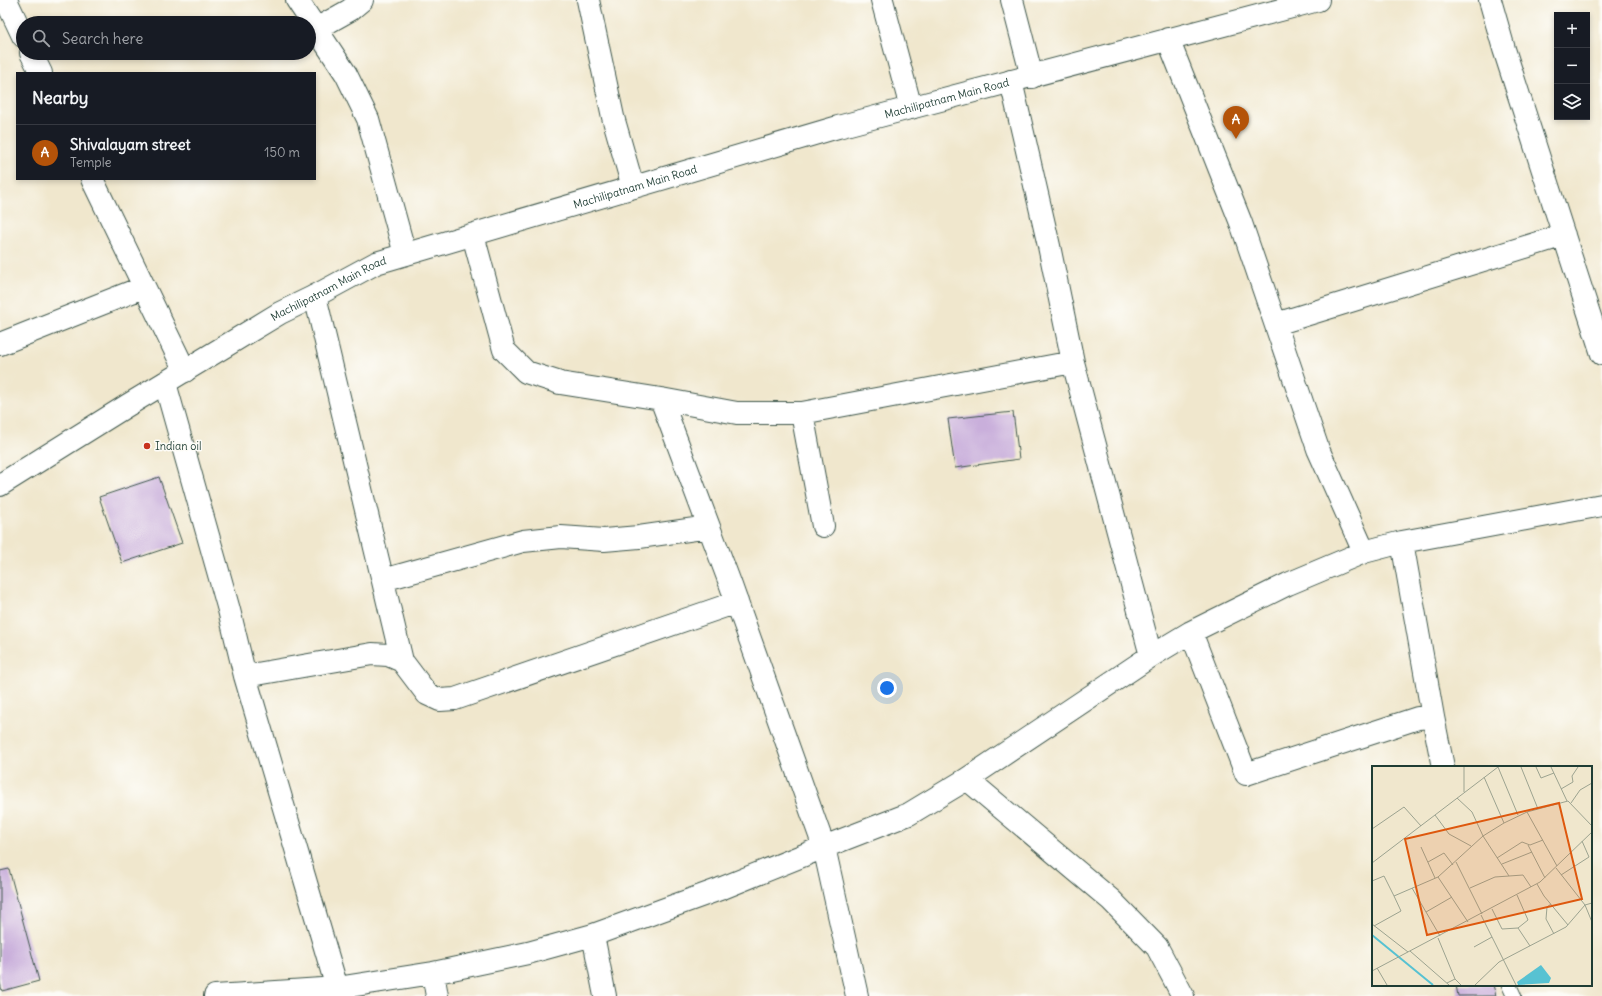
<!DOCTYPE html>
<meta charset="utf-8">
<style>
:root{--surface:#171b24;--page:#242831;--text:#f1f3f6;--muted:#9ea1a6;--line:#363941;--accent:#b45309}
body{margin:0;font-family:Delius,sans-serif;background:var(--page);color:var(--text)}
.controls{position:absolute;right:12px;top:12px;display:grid;overflow:hidden;border-radius:0px;box-shadow:0 2px 6px #0003}
.controls button{width:36px;height:36px;display:grid;place-items:center;padding:0;border:0;border-bottom:1px solid var(--line);background:var(--surface);color:var(--text);font:20px sans-serif}
.you{position:absolute;left:887px;top:688px;width:14px;height:14px;margin:-10px;border:3px solid #fff;border-radius:50%;background:#1a73e8;box-shadow:0 0 0 6px #1a73e833}
.badge{display:grid;place-items:center;width:26px;height:26px;border-radius:50%;background:var(--accent);color:#fff;font-size:13px;font-weight:700}
.pin{position:absolute;translate:-50% -33px;filter:drop-shadow(0 1px 2px #0008)}
.pin::after{content:'';position:absolute;top:21px;width:14px;height:12px;background:inherit;clip-path:polygon(0 0,100% 0,50% 100%)}
.list{margin:0;padding:0;list-style:none}
h2{display:flex;justify-content:space-between;align-items:center;height:52px;margin:0;padding:0 16px;font-size:17px}
h2 small{font-size:13px;font-weight:400;color:var(--muted)}
.list li{display:grid;grid-template-columns:26px 1fr auto;gap:12px;align-items:center;box-sizing:border-box;height:56px;padding:0 16px;border-top:1px solid var(--line)}
.list b{display:block;font-size:15px;white-space:nowrap}
.list p{margin:0;font-size:13px;white-space:nowrap;color:var(--muted)}
.list em{font-size:13px;font-style:normal;color:var(--muted)}
.icon{flex:none;width:22px;height:22px;fill:none;stroke:currentColor;stroke-width:2;stroke-linecap:round;stroke-linejoin:round}
.map{position:relative;flex:none;width:1602px;height:996px;overflow:hidden}
.search{position:absolute;background:var(--surface);box-shadow:0 2px 6px #0003;left:16px;top:16px;width:300px;height:44px;display:flex;align-items:center;gap:10px;box-sizing:border-box;padding:0 14px;border-radius:22px;color:var(--muted);font-size:15px}
.panel{position:absolute;background:var(--surface);box-shadow:0 2px 6px #0003;left:16px;top:72px;width:300px;height:108px;border-radius:0px}
.map>svg:first-child{display:block}
.building{fill:#c9afdb}
.lines{fill:none;stroke-linecap:round;stroke-linejoin:round}
.lane-casing{stroke:#3e564b;stroke-width:16}
.street-casing{stroke:#3e564b;stroke-width:24}
.secondary-casing{stroke:#3e564b;stroke-width:24}
.lane{stroke:#fff;stroke-width:14}
.street{stroke:#fff;stroke-width:22}
.secondary{stroke:#fff;stroke-width:22}
.poi-dot{fill:#c8321e;stroke:#fdfcf7;stroke-width:1.5}
.labels{text-anchor:middle;stroke-width:3;stroke-linejoin:round;paint-order:stroke}
.street-label{font-size:11px;fill:#1f3d34;stroke:#fdfcf7}
.poi-label{font-size:11px;fill:#1f3d34;stroke:#fdfcf7;text-anchor:start}
.inset-river{fill:none;stroke:#57c2d2;stroke-width:2}
.inset-road{fill:none;stroke:#9ca390;stroke-width:1}
.view{fill:#de580e;fill-opacity:0.15;stroke:#de580e;stroke-width:2}
.inset-edge{fill:none;stroke:#1f3d34;stroke-width:2}
</style>
<div class="map">
<svg width="1602" height="996" viewBox="0 0 1602 996">
<rect width="100%" height="100%" fill="#fdfcf7"/>
<filter id="ink" filterUnits="userSpaceOnUse"><feTurbulence type="fractalNoise" baseFrequency=".025" numOctaves="2"/><feDisplacementMap in="SourceGraphic" scale="8" xChannelSelector="R" yChannelSelector="G"/><feConvolveMatrix kernelMatrix="1 2 1 2 8 2 1 2 1" color-interpolation-filters="sRGB"/></filter>
<filter id="wash" filterUnits="userSpaceOnUse"><feTurbulence type="fractalNoise" baseFrequency=".012" numOctaves="4" result="noise"/><feDisplacementMap in="SourceGraphic" scale="16" xChannelSelector="R" yChannelSelector="G"/><feGaussianBlur stdDeviation="0.9" result="paint"/><feColorMatrix in="noise" values="0 0 0 0 0 0 0 0 0 0 0 0 0 0 0 0 0 1.4 0 .05"/><feComposite in="paint" operator="in"/></filter>
<g filter="url(#wash)">
<rect width="100%" height="100%" fill="#f0e7cd"/>
<g id="blocks">
<path class="building" d="M1013,412L1019,459L955,468L948,419Z
M159,477L182,543L122,563L99,497Z
M9,869L39,981L2,991L0,982V871Z
M1456,985H1493L1496,996H1458Z"/>
</g>
</g>
<g filter="url(#ink)">
<use href="#blocks" fill-opacity="0" stroke="#3e564b" stroke-width="1"/>
<g class="lines">
<g class="lane-casing">
<path id="lane" d="M1509,985L1514,996"/>
</g>
<g class="street-casing">
<path id="street" d="M6,0L23,36
M297,0L346,74L368,119L405,254
M588,0L613,117L633,187
M882,0L911,108
M1012,0L1032,77
M1490,0L1504,49L1602,354
M316,29L350,10L362,0
M1168,39L1241,223L1318,449L1364,552
M31,53L41,73
M1011,81L1049,246L1073,362L1151,656
M92,179L185,371
M315,296L402,661
M1276,324L1564,235
M0,344L144,287
M165,383L229,610L245,676L337,988L215,996
M661,399L737,413H802L1073,362
M802,413L823,526
M1402,542L1433,717L1443,767
M383,580L523,541L561,537L604,540L639,537L709,527
M1191,632L1246,774L1418,718L1433,717
M245,676L372,654L388,655L402,661L427,694L440,700L455,699L737,602
M967,779L1111,900L1157,947L1183,996
M593,935L605,996
M433,973L437,996
M337,988L433,973L528,953L593,935L720,889L824,847L730,583L661,399L560,383L526,372L504,350L473,235
M857,996L824,847L909,814L967,779L1151,656L1191,632L1288,584L1364,552L1402,542L1602,505"/>
</g>
<g class="secondary-casing">
<g id="secondary">
<path id="s1" d="M0,485L128,405L280,313L315,296L376,263L838,127L1318,0"/>
</g>
</g>
<use href="#lane" class="lane"/>
<use href="#street" class="street"/>
<use href="#secondary" class="secondary"/>
</g>
</g>
<circle class="poi-dot" cx="147" cy="446" r="4"/>
<g class="labels">
<g class="street-label">
<text dy="4" stroke="none"><textPath href="#s1" startOffset="1031">Machilipatnam Main Road</textPath></text>
<text dy="4" stroke="none"><textPath href="#s1" startOffset="707">Machilipatnam Main Road</textPath></text>
<text dy="4" stroke="none"><textPath href="#s1" startOffset="383">Machilipatnam Main Road</textPath></text>
</g>
<g class="poi-label">
<text x="155" y="450">Indian oil</text>
</g>
</g>
<g transform="translate(1372 766)">
<rect width="220" height="220" fill="#f0e7cd"/>
<path d="M169,199L179,212L177,217L146,219L145,216Z" fill="#57c2d2"/>
<path class="inset-river" d="M0,169L61,219"/>
<path class="inset-road" d="M92,1V26M126,1L146,49M149,1L166,43M164,1L169,12L182,7M179,1L195,35M112,11L132,57M189,23L201,16L200,10L206,1M199,37L208,24L220,17M155,46L132,57L111,70L137,110L151,109L159,121M63,49L77,68L99,80M0,63L32,41L49,60M156,79L173,112M49,81L63,112M125,92L150,76L158,79L171,74M56,96L72,87L81,99M84,96L110,148M0,97L126,1M130,98L160,86M185,100L155,46L196,35L220,60M184,102L213,139L220,137M189,109L217,91L210,75M66,111L96,156M0,115L12,110L22,130L66,111L111,70L100,46L85,32M165,118L172,130L196,159M40,122L68,170M98,122L123,111L137,110M145,129L156,154L146,162M179,138L175,141L174,153L182,168M213,139L220,156M120,143L130,163L146,162L158,180M54,146L80,131M109,149L144,219M0,158L36,186M2,160L29,145L22,130M66,172L83,213M102,181L120,171M38,185L77,219M5,202L15,219M0,205L168,116L220,66M75,217L83,213L89,219M103,219L127,196L194,161L213,139"/>
<path class="view" d="M187,37L210,133L55,169L33,73Z"/>
<rect width="220" height="220" class="inset-edge"/>
</g>
</svg>
<div class="controls">
<button>+</button>
<button>−</button>
<button><svg class="icon" aria-label="layers" viewBox="0 0 24 24"><path d="M12 4l9 5-9 5-9-5zM3 14l9 5 9-5"/></svg></button>
</div>
<div class="you"></div>
<div class="pin badge" style="left:1236px;top:139px">A</div>
<div class="search"><svg class="icon" aria-label="search" viewBox="0 0 24 24"><circle cx="10" cy="10" r="6"/><path d="M15 15l6 6"/></svg>Search here</div>
<section class="panel">
<h2>Nearby<small></small></h2>
<ul class="list">
<li><span class="badge">A</span><div><b>Shivalayam street</b><p>Temple</p></div><em>150 m</em></li>
</ul>
</section>
</div>
